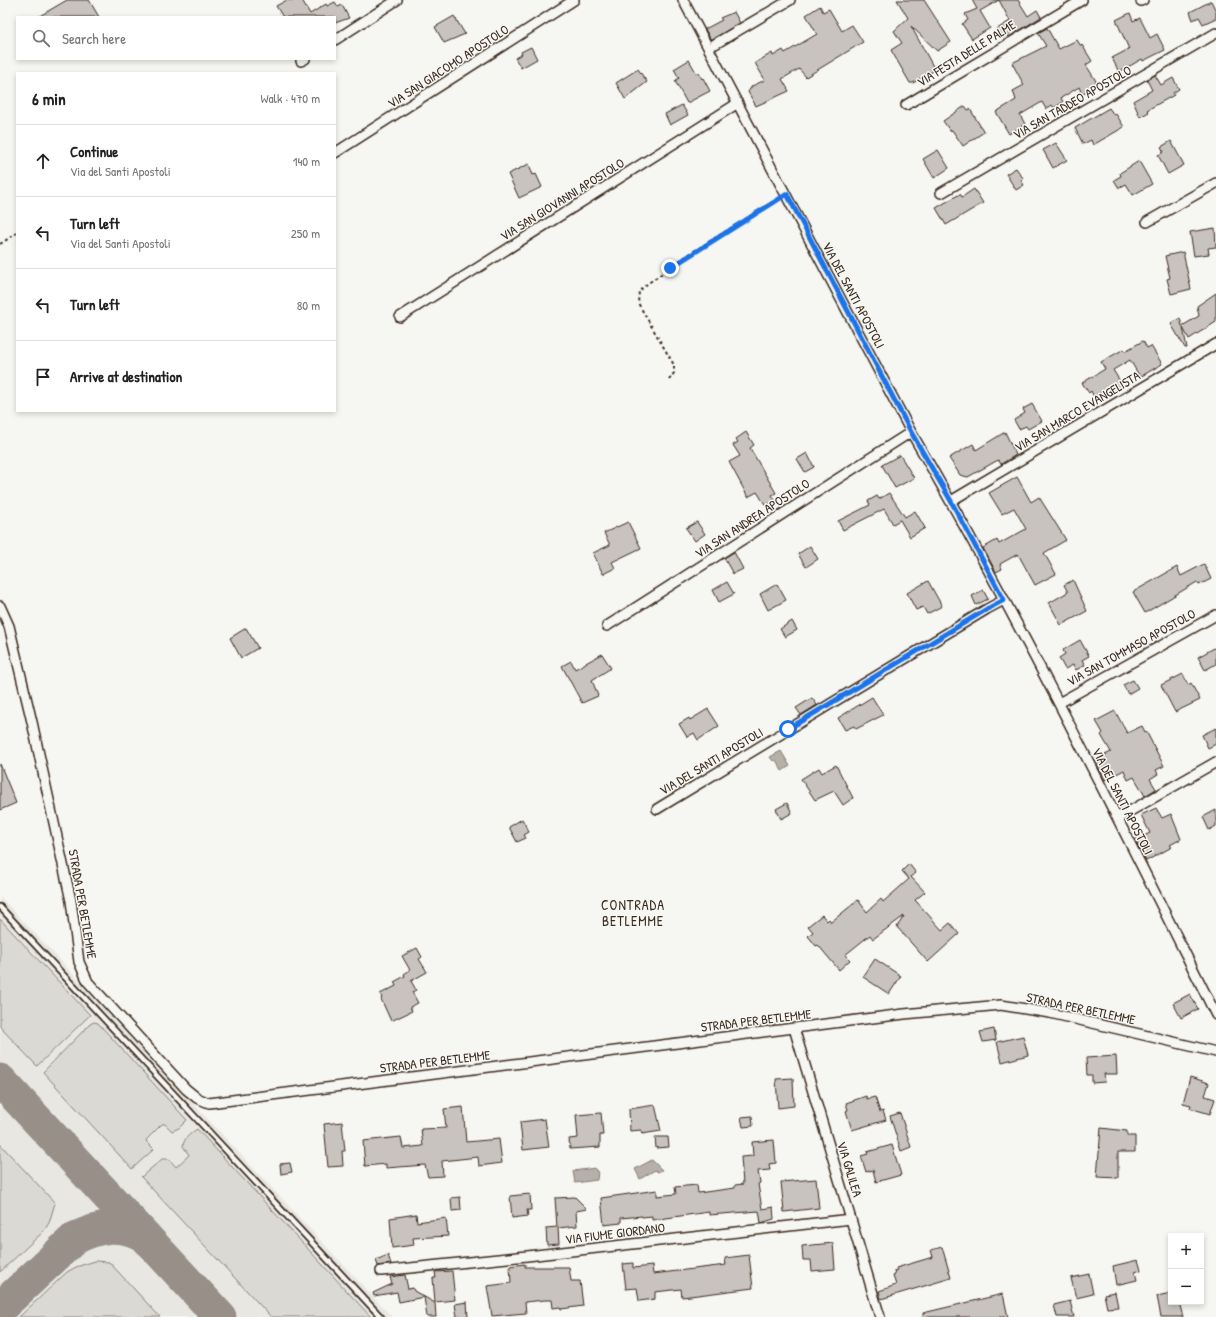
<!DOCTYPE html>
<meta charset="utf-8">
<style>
:root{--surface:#fff;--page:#f2f2f2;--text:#222;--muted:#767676;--line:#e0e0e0}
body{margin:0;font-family:"Patrick Hand",sans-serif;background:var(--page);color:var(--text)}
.controls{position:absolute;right:12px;bottom:12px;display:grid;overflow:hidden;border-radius:0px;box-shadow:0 2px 6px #0003}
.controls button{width:36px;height:36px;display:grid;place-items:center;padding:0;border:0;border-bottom:1px solid var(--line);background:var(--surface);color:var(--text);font:20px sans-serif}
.stop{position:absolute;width:12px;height:12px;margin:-9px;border:3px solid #1a73e8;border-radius:50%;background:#fff}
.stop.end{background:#1a73e8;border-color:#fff;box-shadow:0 1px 4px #0008}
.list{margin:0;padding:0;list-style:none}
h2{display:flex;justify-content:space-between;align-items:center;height:52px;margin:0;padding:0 16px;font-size:17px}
h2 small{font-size:13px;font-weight:400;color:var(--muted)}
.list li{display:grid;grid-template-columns:26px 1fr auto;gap:12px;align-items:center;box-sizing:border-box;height:72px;padding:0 16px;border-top:1px solid var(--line)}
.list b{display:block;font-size:15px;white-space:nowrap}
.list p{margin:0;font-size:13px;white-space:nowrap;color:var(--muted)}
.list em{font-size:13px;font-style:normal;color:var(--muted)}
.icon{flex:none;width:22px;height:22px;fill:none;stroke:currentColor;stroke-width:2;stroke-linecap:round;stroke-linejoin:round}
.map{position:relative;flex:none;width:1216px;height:1317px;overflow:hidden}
.search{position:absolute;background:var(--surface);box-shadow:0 2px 6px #0003;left:16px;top:16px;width:320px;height:44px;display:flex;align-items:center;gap:10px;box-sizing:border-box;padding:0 14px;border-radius:0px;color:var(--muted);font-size:15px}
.panel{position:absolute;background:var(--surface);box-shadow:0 2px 6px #0003;left:16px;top:72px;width:320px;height:340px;border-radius:0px}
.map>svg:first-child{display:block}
.built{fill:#e8e7e2}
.green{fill:#dad9d3;stroke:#8a8278}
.water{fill:#b6b0a9;stroke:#857a71}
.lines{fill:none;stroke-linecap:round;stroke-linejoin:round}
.taxiway{stroke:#989088;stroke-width:33}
.building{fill:#c8c3be;stroke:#3b2a1e}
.lane-casing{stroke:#3b2a1e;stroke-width:8}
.street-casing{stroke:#3b2a1e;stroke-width:12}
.path{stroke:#3b2a1e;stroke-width:2;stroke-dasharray:3 3;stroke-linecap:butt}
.lane{stroke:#f6f6f2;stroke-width:4.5}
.street{stroke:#f6f6f2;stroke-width:9}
.route{stroke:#1a73e8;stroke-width:5}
.labels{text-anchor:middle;stroke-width:3;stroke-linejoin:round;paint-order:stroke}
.street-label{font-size:13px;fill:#3b2a1e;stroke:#f6f6f2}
.neighbourhood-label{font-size:14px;letter-spacing:1px;fill:#3b2a1e;stroke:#f6f6f2}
</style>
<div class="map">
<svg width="1216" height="1317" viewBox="0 0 1216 1317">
<rect width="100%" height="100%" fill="#f6f6f2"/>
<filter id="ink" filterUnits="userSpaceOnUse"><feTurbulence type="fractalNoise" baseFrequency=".025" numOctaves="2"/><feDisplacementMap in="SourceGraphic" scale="8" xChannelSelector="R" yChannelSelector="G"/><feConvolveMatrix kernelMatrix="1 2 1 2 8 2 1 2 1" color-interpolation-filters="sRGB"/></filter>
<g filter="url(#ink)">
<path class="built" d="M0,897L46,945L392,1317H0Z"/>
<path class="green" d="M0,919L90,1015L37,1066L0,1027Z
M94,1022L98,1023L187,1120L179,1128L172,1131L165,1124H162L147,1139L146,1141L154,1149L132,1169L43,1072L90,1024Z
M197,1129L371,1317H271L141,1177L162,1159H169L176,1167L189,1155L183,1146C184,1138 190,1134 197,1129Z
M0,1144L55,1203L49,1223L43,1232L0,1272Z
M95,1261L109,1262L160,1317H19L67,1272L76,1267Z"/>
<path class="water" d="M781,751L790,766L782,771L776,760L773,761L770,757Z
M652,1160L662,1170L658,1172L655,1170L640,1179L635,1169Z
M595,1168L596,1171H598L597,1180L575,1183L573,1171Z"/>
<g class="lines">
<path class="taxiway" d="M0,1080L220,1317
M0,1308L75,1238C101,1226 121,1222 146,1237"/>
</g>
<path class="building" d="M67,0H89L99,17H38Z
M287,0H302L310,14L326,4L327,6L335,2L338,7L342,5L349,18L335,23V17H283L276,6Z
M897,0H924L951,42L937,51L911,26L935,70L913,83H910L891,50L902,43L894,31L908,18Z
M972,0H1018L1028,16L1037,10L1041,17L1009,37L1008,34L1002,38L997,29L1010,21L999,0L980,11L990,28L972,39L962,24L968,20L965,14L977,9Z
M1211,1L1216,11V18L1203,24L1199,17L1193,20L1190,12Z
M820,6L823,12L829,9L842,31L852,25L863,42L806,77L799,69L782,79L789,91L756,106L748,92L752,86L765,80L755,63L772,53L773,56L783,50L785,53L817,34L806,15Z
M734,12L740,23L711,40L705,29L722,20L720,18Z
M1130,13L1133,21L1140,18L1150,38L1157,34L1165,50L1143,61L1142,59L1119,72L1112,58L1129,49L1116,20Z
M454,16L465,34L444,43L435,27Z
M1047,28L1059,49L1077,40L1081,46L1082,45L1092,61L1086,65L1096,81L1095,86L1082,94L1079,87L1061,98L1063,102L1054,108L1052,105L1046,109L1042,102L1020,115L1025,124L1009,134L996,112L1016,100L1013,91L1024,85L1012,63L1046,46L1038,33Z
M531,47L537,59L521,68L515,58L522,54L521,52Z
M689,60L697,74L699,73L702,79L703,78L710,91L687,103L675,81L679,78L674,69Z
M638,69L647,82L625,99L616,83Z
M1155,75L1161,85L1173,78L1179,89L1173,93L1174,95L1147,110L1149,112L1140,117L1133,101L1152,90L1147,80Z
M682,105L688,115L670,125L665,114Z
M965,106L968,110L970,109L984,132L963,146L952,130L950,131L943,121Z
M1109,108L1114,115L1116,114L1124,127L1093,145L1091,140L1083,144L1075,128Z
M1171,141L1184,165L1168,174L1158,155L1164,152L1161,147Z
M1056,143L1067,160L1053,168L1043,150Z
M938,150L949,168L934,178L923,159Z
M1139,161L1152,184L1133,195L1126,184L1119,188L1114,180L1121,176L1120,173Z
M529,164L533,175L536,174L542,187L519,198L508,174Z
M1016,168L1023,178L1021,180L1024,185L1016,190L1006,174Z
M974,189L983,203L946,225L936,208L960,194L962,197Z
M1215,228L1216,247L1208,248L1209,254L1194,256L1190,232Z
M1183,252L1191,289L1171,294L1167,279L1170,278L1165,256Z
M1216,293V322L1189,339L1183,328L1187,348H1185L1171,324L1180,318L1182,326L1199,316L1197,306Z
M1143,341L1147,348L1151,346L1162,364L1140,377L1130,360L1113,370L1123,386L1104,398L1101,392L1094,397L1091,391L1089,393L1082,383L1105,369L1101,362L1124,349L1125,351Z
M1032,404L1042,421L1028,429L1026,426L1019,429L1014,420L1025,413L1023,409Z
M746,432L754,445L750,448L776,493L772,495L775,500L766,506L757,492L748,497L729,462L740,456L733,445L738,442L736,439Z
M1005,432L1016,455L1001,464L998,460L968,477L960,475L949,458L973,444L976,450Z
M807,453L814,467L805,472L797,459Z
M900,455L914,478L895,488L882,465Z
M1017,477L1031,502L1039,497L1066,540L1044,553L1056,574L1035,585L1018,554L1000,564L1002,569L996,572L983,548L997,540L999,544L1026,529L1014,508L1002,514L989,493Z
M889,493L905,517L915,511L925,528L910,537L900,520L893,524L884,509L843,530L838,521L870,505L868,501L877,496L879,499Z
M628,522L641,548L612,562L615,568L603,574L593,553L610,545L604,533Z
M697,522L705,534L695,541L686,528Z
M810,546L818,559L806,567L798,554Z
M734,552L743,569L733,574L724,558Z
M1204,564L1211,579L1199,585L1197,582L1145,613L1133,592L1177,567L1181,576Z
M1073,580L1087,611L1061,625L1049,603L1068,592L1064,585Z
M928,581L942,606L927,614L923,607L916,610L907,593Z
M727,582L734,594L719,602L713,590Z
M777,584L786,600L768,610L760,594Z
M983,590L988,599L976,605L972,596Z
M792,621L797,630L785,637L780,629Z
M246,628L258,648L241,658L230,638Z
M1080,640L1089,656L1082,660L1085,665L1076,670L1073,665L1065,669L1059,658L1065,654L1063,650Z
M1216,647V664L1205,670L1198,657Z
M602,654L611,668L592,680L598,696L582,703L562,666L571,661L575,669Z
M1183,674L1188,685L1191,683L1200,700L1175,712L1161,685Z
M1133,680L1138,688L1128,694L1123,685Z
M872,697L883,715L856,729L854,726L845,730L838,718Z
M812,698L817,705L801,715L796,708Z
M708,709L719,726L698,740L694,733L687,737L679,724L689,718L690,720Z
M1115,711L1127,733L1142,726L1145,732L1146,731L1164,766L1156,770L1158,774L1150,779L1156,789L1145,796L1134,777L1128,780L1124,770L1105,780L1095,760L1111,752L1101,735L1103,733L1096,721Z
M1216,728V744L1208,748L1202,735Z
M0,764L16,803L0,810Z
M836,765L853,798L843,805L834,791L815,800L801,779L819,768L822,773Z
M787,803L792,813L781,819L776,809Z
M1156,808L1162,818L1171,814L1181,839L1170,845L1172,847L1146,861L1135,840L1150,833L1141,815Z
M1216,810V826L1209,830L1203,817Z
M522,819L529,832L524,835L526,838L517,842L509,827Z
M909,864L916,873L911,877L925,892L915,900L942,930L950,923L959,934L928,962L897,927L904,916L873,939L870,935L845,955L850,960L839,970L818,945L816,946L808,936L813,932L808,926L822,915L827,921L829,919L831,922L858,900L867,912L881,899L883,902L909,879L902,871Z
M417,948L422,957L419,959L427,972L411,981L416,990L412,992L418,1003L410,1007L412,1011L391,1021L381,999L382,998L380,994L396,986L394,982L405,976L404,974L410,970L402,956Z
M875,959L901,976L889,994L863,977Z
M1190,994L1198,1009L1181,1018L1173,1003Z
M994,1029L996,1040L983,1042L980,1032Z
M1023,1036L1028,1055L1002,1062L997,1042Z
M1116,1056L1117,1074H1104L1105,1082L1092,1083V1075H1087L1086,1058Z
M1190,1077L1209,1083L1205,1096L1215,1099L1210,1114L1190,1108L1191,1105L1183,1103Z
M793,1078L794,1106L778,1108L776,1079Z
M866,1096L867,1099L875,1097L880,1112L883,1111L886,1120L852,1130L846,1111L848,1110L846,1103Z
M655,1105L661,1131L642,1134L641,1130L630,1131L629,1109Z
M463,1107L466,1142L499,1139L502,1163L479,1166L478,1157L442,1161L443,1176L428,1177L425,1165L386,1168V1164L365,1166L363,1141L401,1137L403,1148L423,1146L421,1129L446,1128L444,1109Z
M601,1113L603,1135H600V1147L570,1149L569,1139L578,1138L576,1115Z
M900,1113L911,1147L901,1151L890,1116Z
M752,1116L753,1126L743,1127L741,1117Z
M545,1119L549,1147L523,1150L520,1122Z
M342,1122L345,1151H342L343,1166L328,1167L324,1124Z
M1101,1128L1127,1131V1136H1135V1152H1118V1178L1097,1177Z
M655,1137H668L669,1147L656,1148Z
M774,1140L776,1163L769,1164L770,1170L758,1171L760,1183L758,1184L762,1209L773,1207L774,1219L761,1223L759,1211L709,1215V1212L652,1220V1216L642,1217V1216L621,1218V1223L604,1225L601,1198L657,1190V1196L676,1194L675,1187L697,1185L698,1193L735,1188V1185L743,1184L741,1157L753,1156L752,1142Z
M892,1145L901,1175L876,1182L873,1170L866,1172L861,1156L868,1154L867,1152Z
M290,1163L292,1172L281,1174L280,1164Z
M816,1179L819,1208L784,1212L781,1182Z
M530,1194L531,1210H527L528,1216L512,1218L510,1196Z
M460,1197L461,1210L452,1211L451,1198Z
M575,1197L587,1209L576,1211L577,1226L558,1228L559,1244L547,1245L546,1228L557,1227L555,1198Z
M416,1214L417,1222L446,1218L448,1236L413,1238L414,1245L392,1248L390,1218Z
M833,1243L835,1269L812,1271L811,1260H803L802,1246Z
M942,1247L951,1278L881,1299L879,1291L896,1285L893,1276L895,1275L894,1271L897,1270L896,1268L933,1257L931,1250Z
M388,1255L391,1264L378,1266L376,1260Z
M749,1255L753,1288L682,1297L681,1289L655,1292V1299L639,1301L637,1288L626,1289L623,1264L633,1263V1268L652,1266L653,1274L726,1265L725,1258Z
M1138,1260L1141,1270L1135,1272L1137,1280L1116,1285L1113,1266Z
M525,1264V1267H569L571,1281H580L583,1306L561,1309L560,1307L553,1308L552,1300H545L525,1302L526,1313L492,1316L487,1286L511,1283L510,1266Z
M452,1271L455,1300L435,1302L433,1278H436L435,1272Z
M1089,1274L1093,1294L1076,1298L1071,1278Z
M405,1275L408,1289L413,1288L414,1291L435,1303L436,1317H427L424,1297L399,1302L397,1292L374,1296L373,1293L392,1284L390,1277Z
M1115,1292L1118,1307L1107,1308L1104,1294Z
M1171,1293V1302H1179L1183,1317H1161L1157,1296Z
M1003,1294L1008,1317H923V1313Z
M1070,1301L1074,1317H1057L1054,1305Z
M467,1302L468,1317H457L455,1304Z"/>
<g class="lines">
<g class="lane-casing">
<path id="lane" d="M0,907L381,1317"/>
</g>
<g class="street-casing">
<path id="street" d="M683,0L911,432C1021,622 1118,819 1216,1015
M1141,1L1143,0
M335,40L397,0
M715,44L790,0
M301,61L305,59
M906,105L1082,0
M335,153L574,0
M941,193L1216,33
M1147,222L1216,183
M400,317L738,103
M951,501L1216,344
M0,606L9,626L32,722L71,901L79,962L88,982L186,1089L197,1098L209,1103L904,1014L1001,1005L1050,1013L1216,1052
M607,626L911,432
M1059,703L1216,615
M657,809L987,609L1004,600
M1118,818L1216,762
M794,1028L880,1317
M381,1271L527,1256L851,1219"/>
</g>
<path class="path" d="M0,244L17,233
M669,380L674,373V365L638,303L639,291L647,284L690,254L777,200"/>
<use href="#lane" class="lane"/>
<use href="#street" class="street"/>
</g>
</g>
<g class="lines" filter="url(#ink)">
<path class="route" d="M670,268L787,194L911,432L951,501L1004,600L987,609L788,729"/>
</g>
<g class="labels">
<g class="street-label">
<text transform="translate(966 53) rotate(-32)" y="5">VIA FESTA DELLE PALME</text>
<text transform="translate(448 66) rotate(-33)" y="5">VIA SAN GIACOMO APOSTOLO</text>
<text transform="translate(1072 102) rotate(-30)" y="5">VIA SAN TADDEO APOSTOLO</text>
<text transform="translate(562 199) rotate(-32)" y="5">VIA SAN GIOVANNI APOSTOLO</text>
<text transform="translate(854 295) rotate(62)" y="5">VIA DEL SANTI APOSTOLI</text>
<text transform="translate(1077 411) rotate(-31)" y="5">VIA SAN MARCO EVANGELISTA</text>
<text transform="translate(752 518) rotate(-33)" y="5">VIA SAN ANDREA APOSTOLO</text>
<text transform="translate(1131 647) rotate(-29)" y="5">VIA SAN TOMMASO APOSTOLO</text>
<text transform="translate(711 761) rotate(-31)" y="5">VIA DEL SANTI APOSTOLI</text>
<text transform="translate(1123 801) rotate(63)" y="5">VIA DEL SANTI APOSTOLI</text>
<text transform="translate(83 904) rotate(80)" y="5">STRADA PER BETLEMME</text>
<text transform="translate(1081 1008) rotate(12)" y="5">STRADA PER BETLEMME</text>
<text transform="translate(756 1020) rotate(-7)" y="5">STRADA PER BETLEMME</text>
<text transform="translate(435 1061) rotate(-7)" y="5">STRADA PER BETLEMME</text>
<text transform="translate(850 1169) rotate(73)" y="5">VIA GALILEA</text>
<text transform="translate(615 1233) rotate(-7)" y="5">VIA FIUME GIORDANO</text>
</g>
<g class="neighbourhood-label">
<text x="633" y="910">CONTRADA<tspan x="633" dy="16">BETLEMME</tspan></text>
</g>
</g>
</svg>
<div class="controls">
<button>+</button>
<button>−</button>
</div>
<div class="stop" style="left:788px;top:729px"></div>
<div class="stop end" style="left:670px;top:268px"></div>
<div class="search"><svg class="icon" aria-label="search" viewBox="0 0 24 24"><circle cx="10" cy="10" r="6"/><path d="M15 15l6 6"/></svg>Search here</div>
<section class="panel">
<h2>6 min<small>Walk · 470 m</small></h2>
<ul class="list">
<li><svg class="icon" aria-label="ahead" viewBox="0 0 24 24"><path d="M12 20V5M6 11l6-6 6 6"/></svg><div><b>Continue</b><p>Via del Santi Apostoli</p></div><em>140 m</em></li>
<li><svg class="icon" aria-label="left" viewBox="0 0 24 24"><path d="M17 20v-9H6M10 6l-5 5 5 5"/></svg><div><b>Turn left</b><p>Via del Santi Apostoli</p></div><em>250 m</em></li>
<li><svg class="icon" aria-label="left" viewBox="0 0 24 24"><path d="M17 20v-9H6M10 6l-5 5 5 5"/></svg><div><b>Turn left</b></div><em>80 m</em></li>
<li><svg class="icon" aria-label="arrive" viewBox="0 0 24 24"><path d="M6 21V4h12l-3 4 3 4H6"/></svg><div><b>Arrive at destination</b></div></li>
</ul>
</section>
</div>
